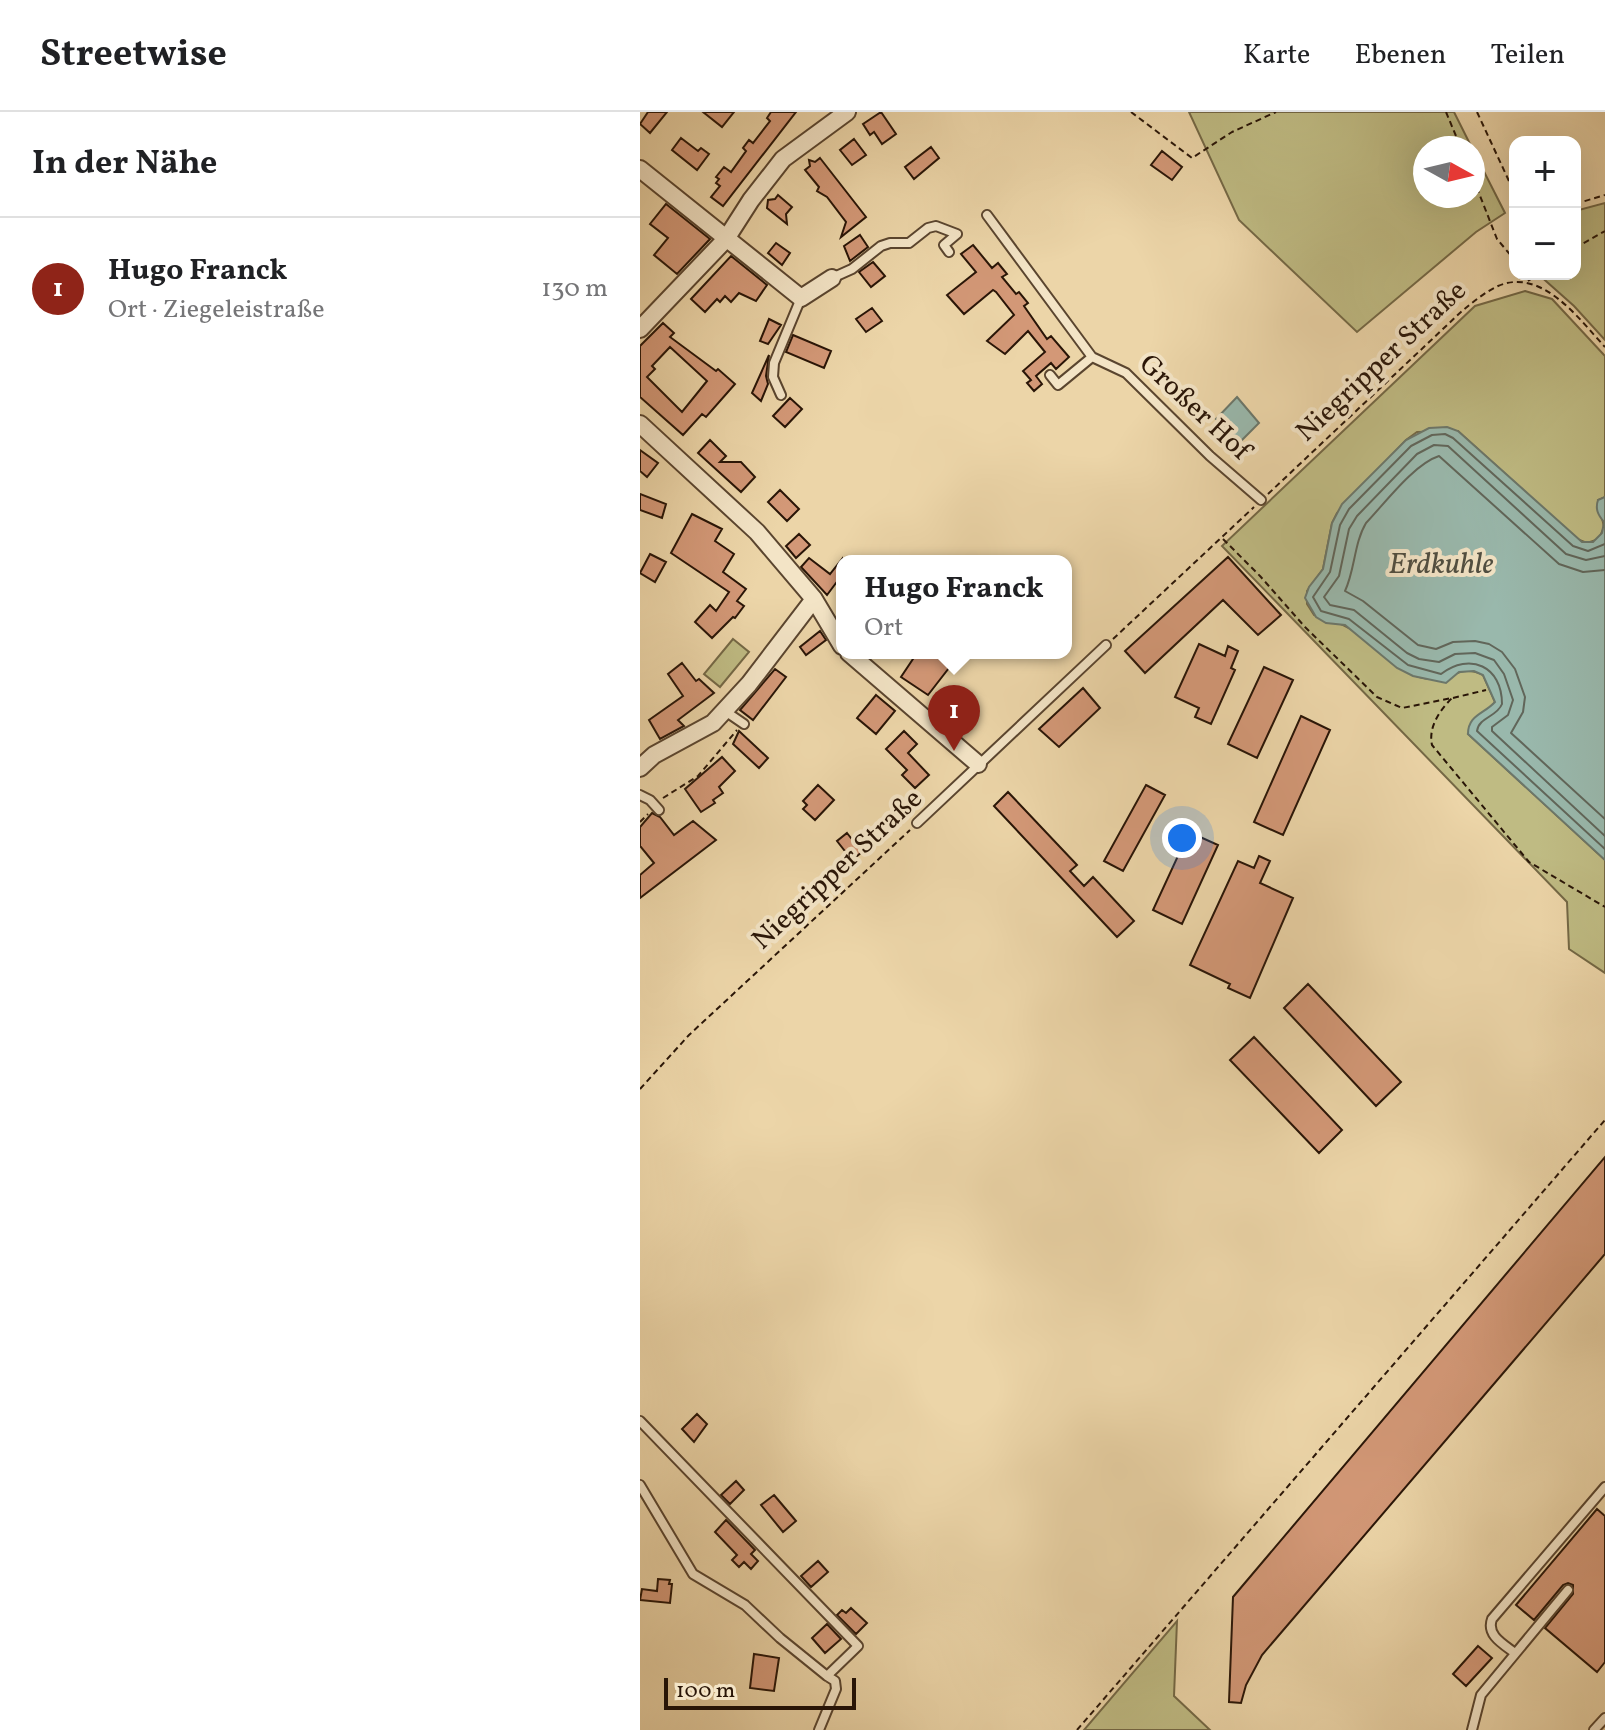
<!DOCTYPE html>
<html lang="de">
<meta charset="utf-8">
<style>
:root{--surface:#fff;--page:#f2f2f2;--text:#202124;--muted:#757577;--line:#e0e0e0;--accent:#8f2418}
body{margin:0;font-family:Vollkorn,serif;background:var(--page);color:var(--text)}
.controls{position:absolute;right:24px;top:24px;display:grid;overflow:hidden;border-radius:16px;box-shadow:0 8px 32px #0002}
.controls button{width:72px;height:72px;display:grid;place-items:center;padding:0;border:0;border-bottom:2px solid var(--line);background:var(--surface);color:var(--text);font:40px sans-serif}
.compass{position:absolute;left:773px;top:24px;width:72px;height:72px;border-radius:50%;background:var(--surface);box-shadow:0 8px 32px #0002;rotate:98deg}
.scale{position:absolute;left:24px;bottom:20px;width:192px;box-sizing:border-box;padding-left:8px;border:4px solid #291507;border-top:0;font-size:22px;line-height:28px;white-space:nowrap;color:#291507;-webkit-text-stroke:6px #f3e4c6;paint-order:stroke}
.you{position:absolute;left:542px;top:726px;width:28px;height:28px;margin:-20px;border:6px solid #fff;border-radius:50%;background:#1a73e8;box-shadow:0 0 0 12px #1a73e833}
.badge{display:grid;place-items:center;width:52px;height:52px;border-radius:50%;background:var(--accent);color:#fff;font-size:26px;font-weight:700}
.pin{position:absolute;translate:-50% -66px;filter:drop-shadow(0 2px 4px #0008)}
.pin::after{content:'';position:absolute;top:42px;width:28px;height:24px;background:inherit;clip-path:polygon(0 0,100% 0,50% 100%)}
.popup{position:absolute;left:196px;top:443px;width:236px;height:104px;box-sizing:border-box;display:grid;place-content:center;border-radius:16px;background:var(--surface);filter:drop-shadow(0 2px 6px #0005);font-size:26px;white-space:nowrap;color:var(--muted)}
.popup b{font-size:30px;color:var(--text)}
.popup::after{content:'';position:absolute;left:50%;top:100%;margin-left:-16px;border:16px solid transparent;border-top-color:var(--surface)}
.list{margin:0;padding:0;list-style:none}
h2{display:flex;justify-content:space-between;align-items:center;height:104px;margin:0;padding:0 32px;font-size:34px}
h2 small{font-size:26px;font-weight:400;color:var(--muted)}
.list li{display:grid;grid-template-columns:52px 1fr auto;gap:24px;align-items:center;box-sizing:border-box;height:144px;padding:0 32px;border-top:2px solid var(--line)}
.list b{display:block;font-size:30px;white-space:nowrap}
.list p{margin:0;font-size:26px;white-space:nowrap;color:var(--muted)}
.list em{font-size:26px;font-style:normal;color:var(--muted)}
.map{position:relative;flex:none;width:965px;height:1618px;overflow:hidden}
header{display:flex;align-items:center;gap:48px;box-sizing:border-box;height:112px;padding:0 40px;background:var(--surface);border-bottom:2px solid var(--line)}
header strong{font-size:38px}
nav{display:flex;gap:44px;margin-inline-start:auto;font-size:28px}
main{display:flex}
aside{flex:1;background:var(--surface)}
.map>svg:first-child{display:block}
.green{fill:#bfbb83;stroke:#746845;stroke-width:2}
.water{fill:#99b8ac;stroke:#6c776a;stroke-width:2}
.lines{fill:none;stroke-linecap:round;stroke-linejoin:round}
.shore{stroke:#61665a;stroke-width:2}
.building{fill:#d39877;stroke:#291507;stroke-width:2;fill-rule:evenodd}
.service-casing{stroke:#5a452f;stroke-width:12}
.minor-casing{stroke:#5a452f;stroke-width:20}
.path{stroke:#291507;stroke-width:2;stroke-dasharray:6 4;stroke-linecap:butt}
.service{stroke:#f3e4c6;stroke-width:8}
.minor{stroke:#f3e4c6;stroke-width:16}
.labels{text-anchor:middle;stroke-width:8;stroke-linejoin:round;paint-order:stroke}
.street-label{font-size:28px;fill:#291507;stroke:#f3e4c6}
.water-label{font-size:30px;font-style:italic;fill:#504e41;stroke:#f3e4c6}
</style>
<header>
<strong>Streetwise</strong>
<nav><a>Karte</a><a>Ebenen</a><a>Teilen</a></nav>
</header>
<main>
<aside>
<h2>In der Nähe<small></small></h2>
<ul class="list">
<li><span class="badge">1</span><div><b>Hugo Franck</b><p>Ort · Ziegeleistraße</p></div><em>130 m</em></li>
</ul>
</aside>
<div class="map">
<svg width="965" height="1618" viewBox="0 0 965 1618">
<rect width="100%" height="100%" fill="#ecd5a8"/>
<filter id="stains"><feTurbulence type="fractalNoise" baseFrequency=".0025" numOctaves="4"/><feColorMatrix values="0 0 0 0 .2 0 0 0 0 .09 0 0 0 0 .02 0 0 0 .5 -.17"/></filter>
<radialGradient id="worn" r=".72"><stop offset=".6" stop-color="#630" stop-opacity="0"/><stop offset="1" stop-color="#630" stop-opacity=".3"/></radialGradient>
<path class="green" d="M549,0H814L832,36H785V84H833V38L865,101L836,120L717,220L599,108Z
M965,91V228L934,194L898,162H935V99Z
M885,179L912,187L965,244V385L958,388L964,415L959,427L947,431L937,427L818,319L777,320L766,328L697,401L692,411L683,457L667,479V492L674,503C683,506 694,509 703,513C731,525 745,554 779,565C808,574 819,550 843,563L855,590L828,622L965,748V861L929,837L927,790L582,434L835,194Z
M93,527L109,540L80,575L64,562Z
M537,1509L534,1584L570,1618H444Z"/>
<path class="water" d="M597,285L619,311L600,330L576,307Z
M807,315L818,319L942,430H953L962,421L964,410C958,403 955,397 958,388L965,385V748L828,622C828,603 844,602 855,590L843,563L834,559L819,560L806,571L773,564L757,556L705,513L686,511L676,505L665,486L669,475L683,457L692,411L702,392L766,328L789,316Z"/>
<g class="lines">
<path class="shore" d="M965,432L948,439L933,434L813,326L805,322L792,323L771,334L709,397L700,413L690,460L673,485L681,499L709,507L768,553L801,562C830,540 862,554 862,592C857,605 839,605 837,619L965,737
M965,444L946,448L926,442L808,334L794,333L777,342L717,404L709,417L699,464L684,485L690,493L714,498L767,541L779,547L799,550L815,542L835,541L854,548L864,562L873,588L868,603L852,615V619L965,724
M965,458L943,460L919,452L799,344C774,352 745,391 726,411C714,431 715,458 705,479L723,489L778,533L796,537L813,530L835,529L849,532L862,540L875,557L885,585L883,600L871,621L965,707"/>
</g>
<path class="building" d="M8,0H27L10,21L0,12Z
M63,0H94L82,15Z
M131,0H156L83,94L71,85L80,74L76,71L79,67L76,65L84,55L91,60L106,39L103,36L109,28L113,31L130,9L127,6Z
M241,0L256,22L242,32L234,20L230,23L223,12Z
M41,26L58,39L61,36L69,42L57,58L32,38Z
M214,27L226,43L212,53L200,38Z
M291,35L299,46L274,67L265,55Z
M522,39L542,55L532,68L511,53Z
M180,46L226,105L201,125L206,110L187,85L177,79L179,75L165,58L170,54L169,48L175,50Z
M138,83L152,95L146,102L147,112L127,96L128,88L135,87Z
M26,92L70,127L37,162L14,143L28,126L10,112Z
M220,123L228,135L210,149L204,134Z
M136,131L150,141L142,153L128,141Z
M333,133L352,156L358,151L367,162L362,165L376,182L379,180L388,191L384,194L407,227L411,224L429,245L416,257L411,251L396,264L402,272L394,279L387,271L391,268L383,259L405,240L388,219L365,242L347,229L374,203L356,180L353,178L324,202L307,183L336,160L321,142Z
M91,144L127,173L116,189L99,181L91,190L85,184L80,190L77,187L65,200L51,187Z
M233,150L245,164L231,175L219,160Z
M232,196L242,209L226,220L216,207Z
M129,207L141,213L128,232L120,229Z
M23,211L34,221L30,225L76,259L78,257L95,272L66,305L62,302L43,323L0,285V234ZM30,235L67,269L42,300L7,265L15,257L12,254Z
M153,223L191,239L184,256L146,240Z
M129,243L126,264L128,272L121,289L112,281Z
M150,286L162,297L145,315L133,304Z
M70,328L86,344L80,350H101L115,365L101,380L58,341Z
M0,338L18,351L7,365L0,359Z
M140,378L159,397L147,409L128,390Z
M0,382L26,392L22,406L0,398Z
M52,402L82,417L75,429L94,442L83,460L106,477L97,489L104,494L95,506L93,505L72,526L55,510L70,493L76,499L89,480L31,441Z
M159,422L170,433L156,446L146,434Z
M10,442L26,450L15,470L0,461Z
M588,445L641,503L618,523L583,488L505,561L485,539Z
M169,446L190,462L202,447V463L187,483L161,455Z
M180,519L186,528L166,543L160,535Z
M559,532L585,544L588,534L598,539L591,556L595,558L571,612L555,605L559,596L535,585Z
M277,541H297L312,552L288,583L261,565Z
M42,551L56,569L59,567L74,581L38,608L44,614L20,627L9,608L43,584L28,562Z
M624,555L653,568L617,646L588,632Z
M135,557L146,565L113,608L100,598Z
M443,576L460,596L419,635L399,617Z
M236,583L255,599L236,622L217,606Z
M661,604L690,618L643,723L614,710Z
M99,619L128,646L119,656L93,632Z
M264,619L277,632L268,641L289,663L275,676L262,663L267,658L246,637Z
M82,645L95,659L79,675L83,681L73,688L75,691L61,700L45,677Z
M178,673L194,688L175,708L163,697L167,693L163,689Z
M506,673L525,683L483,759L464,749Z
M368,680L437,753L430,759L444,774L453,765L494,809L477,825L354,694Z
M12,701L20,705L34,723L53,709L76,728L0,786V763L14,751L0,734V715Z
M549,720L578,733L542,812L513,798Z
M207,721L222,740L212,748L197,729Z
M619,744L630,749L620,771L653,786L610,886L588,876L590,872L550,853L598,749L614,756Z
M668,872L761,970L736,994L644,896Z
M614,925L702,1018L679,1041L590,948Z
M965,1045V1142L622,1543L606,1573L601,1591L589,1590L593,1485Z
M57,1302L67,1312L54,1330L42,1317Z
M96,1369L104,1378L90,1392L81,1383Z
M134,1383L156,1409L143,1420L121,1393Z
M957,1397L965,1404V1550L957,1560L905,1516L933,1482V1473L928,1471L923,1473L894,1508L876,1493Z
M86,1408L115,1438L111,1442L118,1449L111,1457L104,1450L99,1455L92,1448L97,1443L75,1420Z
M178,1449L188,1460L171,1475L161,1464Z
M18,1467L30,1468L29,1472H32L30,1491L0,1488L2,1477L17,1479Z
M211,1496L227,1511L216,1522L197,1503L202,1498L206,1501Z
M187,1512L201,1527L185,1541L172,1526Z
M838,1534L852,1546L826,1574L813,1562Z
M114,1542L139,1546L134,1579L110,1576Z"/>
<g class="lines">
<g class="service-casing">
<path id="service" d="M347,103L452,245L486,261L570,344L621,388
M192,166L212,157L241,134L250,131H269L288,116L296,114L317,122L304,133L309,140
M410,263L418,273L452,245
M141,283L133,265L134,251L161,186
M85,599L104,612
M0,683L10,688L19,698
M277,711L466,533
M0,1309L218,1534L187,1564L140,1526L105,1493L53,1462L0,1373
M875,1541C863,1532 846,1523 852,1507L965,1375
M179,1618L196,1577L195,1569L187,1564
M832,1618L841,1583L928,1478
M954,1618L965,1606"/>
</g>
<g class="minor-casing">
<path id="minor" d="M0,57L161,186L192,166
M0,217L86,127L111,88L143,47L207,0
M0,312L117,420L174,487L202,534
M209,541L338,652
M0,656L14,643L73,611L109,572L174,487"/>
</g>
<path class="path" d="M491,0L552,46L592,20L636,0
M806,0L821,36
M837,0L875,82
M833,66L857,127L873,146L875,156
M935,92L965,83
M935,136L965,119
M888,169L898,162
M628,382L822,199C833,190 845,180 858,174C902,155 939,207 965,235
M583,427L620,464L665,515L737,585L762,596L812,586C800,598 788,615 792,633L889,750L965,795
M473,527L614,395
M813,586L846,578
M23,686L58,664L97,618
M0,710L8,702
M0,977L49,923L270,718
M437,1618L965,1008"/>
<use href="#service" class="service"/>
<use href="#minor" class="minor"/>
</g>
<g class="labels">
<g class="street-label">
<text transform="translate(740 248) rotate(-43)" y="10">Niegripper Straße</text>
<text transform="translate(556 294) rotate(43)" y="10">Großer Hof</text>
<text transform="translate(196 756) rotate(-43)" y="10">Niegripper Straße</text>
</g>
<g class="water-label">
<text x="801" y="461">Erdkuhle</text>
</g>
</g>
<rect width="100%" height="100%" filter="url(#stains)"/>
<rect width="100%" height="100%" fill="url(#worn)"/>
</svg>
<div class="controls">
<button>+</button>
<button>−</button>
</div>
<svg class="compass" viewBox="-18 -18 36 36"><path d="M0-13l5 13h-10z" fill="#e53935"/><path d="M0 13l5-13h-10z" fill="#757577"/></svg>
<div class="scale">100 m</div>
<div class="you"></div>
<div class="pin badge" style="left:314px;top:639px">1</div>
<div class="popup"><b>Hugo Franck</b>Ort</div>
</div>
</main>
